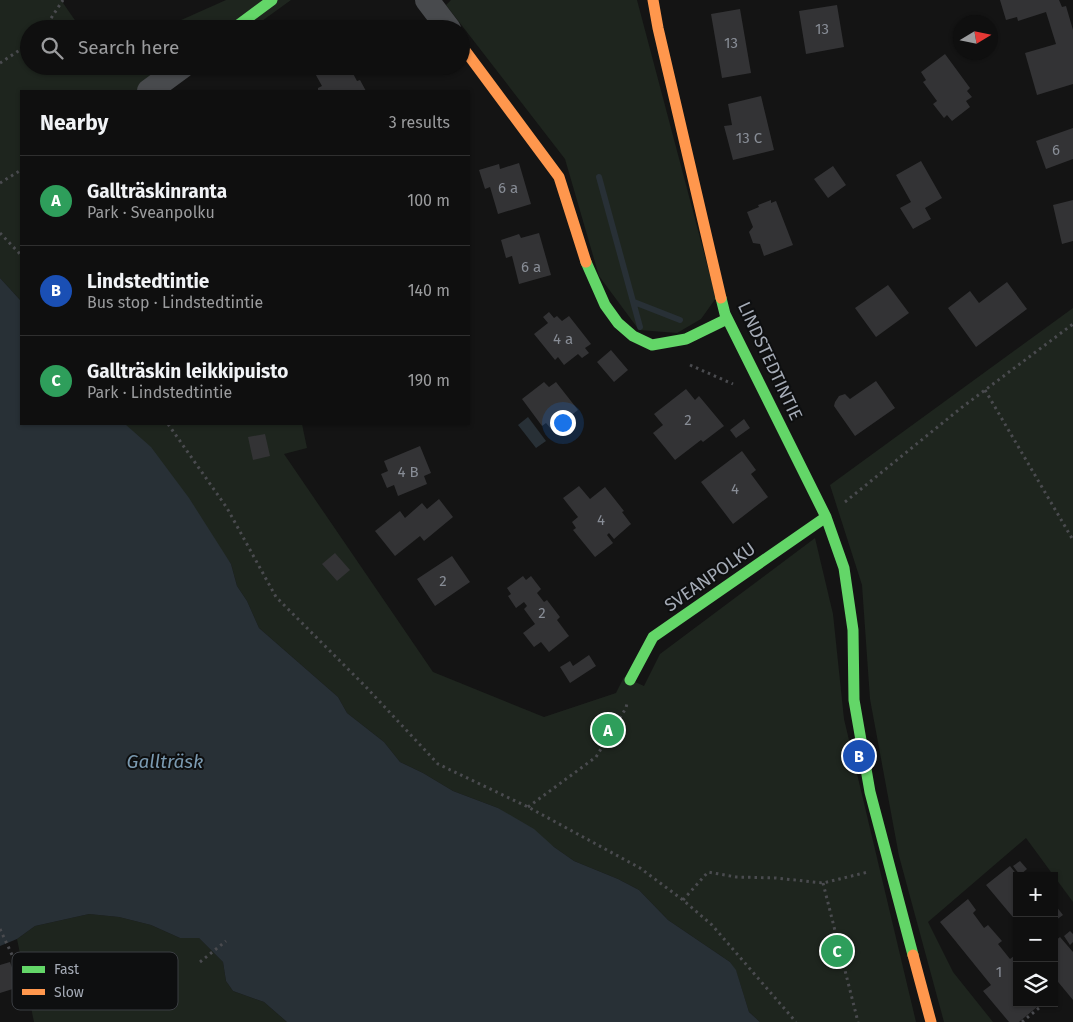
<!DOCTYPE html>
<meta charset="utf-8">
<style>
:root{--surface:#0f0f0f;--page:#181818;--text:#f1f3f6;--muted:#9b9c9e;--line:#2f2f2f;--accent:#0b8043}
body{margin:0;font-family:"Fira Sans",sans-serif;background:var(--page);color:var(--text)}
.controls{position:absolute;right:15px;bottom:15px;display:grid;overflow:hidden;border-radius:0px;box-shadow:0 1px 4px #0004}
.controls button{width:45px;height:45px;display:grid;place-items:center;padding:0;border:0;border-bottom:1px solid var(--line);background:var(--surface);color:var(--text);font:25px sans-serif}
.compass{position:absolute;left:953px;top:15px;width:45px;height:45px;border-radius:50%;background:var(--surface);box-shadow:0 1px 4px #0004;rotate:80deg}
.you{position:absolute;left:562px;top:422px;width:18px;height:18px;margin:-12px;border:4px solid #fff;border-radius:50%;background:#1a73e8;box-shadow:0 0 0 8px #1a73e833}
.badge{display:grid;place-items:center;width:32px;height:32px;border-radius:50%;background:var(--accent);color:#fff;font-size:16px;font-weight:700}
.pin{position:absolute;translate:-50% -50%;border:2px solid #fff;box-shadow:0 1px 5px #0006}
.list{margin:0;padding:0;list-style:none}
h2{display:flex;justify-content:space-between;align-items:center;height:65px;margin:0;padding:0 20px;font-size:21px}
h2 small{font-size:16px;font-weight:400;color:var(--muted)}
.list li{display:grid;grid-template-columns:32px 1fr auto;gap:15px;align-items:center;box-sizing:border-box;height:90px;padding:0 20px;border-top:1px solid var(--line)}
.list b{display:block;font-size:19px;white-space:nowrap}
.list p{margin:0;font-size:16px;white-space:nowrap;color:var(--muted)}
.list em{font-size:16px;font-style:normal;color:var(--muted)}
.icon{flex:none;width:28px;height:28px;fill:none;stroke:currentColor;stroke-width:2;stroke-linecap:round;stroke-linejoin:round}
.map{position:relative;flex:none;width:1073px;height:1022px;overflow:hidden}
.search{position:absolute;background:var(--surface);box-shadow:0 1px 4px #0004;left:20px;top:20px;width:450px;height:55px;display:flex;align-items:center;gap:12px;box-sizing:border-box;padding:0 18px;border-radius:28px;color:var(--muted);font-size:19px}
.panel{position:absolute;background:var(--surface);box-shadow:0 1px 4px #0004;left:20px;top:90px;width:450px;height:335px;border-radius:0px}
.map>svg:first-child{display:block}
.green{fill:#1e251e}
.water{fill:#283036}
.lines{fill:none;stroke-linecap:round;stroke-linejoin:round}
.stream{stroke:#283036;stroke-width:6}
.building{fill:#333335}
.path{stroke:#4a4b4f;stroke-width:3;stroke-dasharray:2.5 4;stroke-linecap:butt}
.street{stroke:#484a4d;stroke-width:24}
.fast{stroke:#63d668;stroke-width:11}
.slow{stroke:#ff974d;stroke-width:11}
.labels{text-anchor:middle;stroke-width:4;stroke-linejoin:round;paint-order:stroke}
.number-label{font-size:15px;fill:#888d96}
.street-label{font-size:18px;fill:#a5abb6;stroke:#0e0f10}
.water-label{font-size:19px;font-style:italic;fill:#7b9ab1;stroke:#0e0f10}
.key{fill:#0e0f10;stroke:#3b3e42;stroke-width:1}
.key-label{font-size:14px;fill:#a5abb6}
</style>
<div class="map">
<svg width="1073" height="1022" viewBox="0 0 1073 1022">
<rect width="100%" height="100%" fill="#141414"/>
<path class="green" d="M0,0H61L81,29H29V66H198L162,91H21V301L0,278Z
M226,0H291L251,29H161Z
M451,0H637L716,298L701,319L677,333L639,330L599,276L565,159L446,5Z
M1073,308V902L1026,838L928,922L953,972L993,1022H944L899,856L870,699L862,585L830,485Z
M125,424H302L307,448L284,454L433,672L544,717L616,693L624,677L644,686L660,654L815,538L833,614L844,719L916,1022H760L749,1012L736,971L730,962L668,920L639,890L618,879L574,861L498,808L453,791L423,773L400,762L384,742L347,713L338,697L259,628L247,601L237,586L231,564Z
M89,914L119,917L151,925L180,938H199L223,962L226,981L233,991L264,1002L287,1022H34L17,939L35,926Z"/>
<path class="water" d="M0,278L21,301V424H125L151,447L189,498L231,564L237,586L247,601L259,628L338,697L347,713L384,742L400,762L423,773L453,791L498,808L534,829L554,847L574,861L618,879L639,890L668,920L730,962L736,970L749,1012L760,1022H287L264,1002L233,991L226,981L223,962L199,938H180L151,925L119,917L89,914L35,926L17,939L0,946Z
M528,417L546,441L536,448L518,425Z"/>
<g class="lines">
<path class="stream" d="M599,177L640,327
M634,302L680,320"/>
</g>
<path class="building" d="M1000,0H1059L1062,7L1066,6L1073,30V84L1037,95L1025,53L1056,44L1046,12L1018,21L1017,17L1006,20Z
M837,5L844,47L806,54L799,11Z
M740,9L751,73L722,78L711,14Z
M945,54L970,88L967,91L972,97L966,101L970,107L952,121L947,115L944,118L933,104L937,101L923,82L926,80L921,72Z
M316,66H349L357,81L360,80L366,91H318V88L322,86L312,68Z
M761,96L774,150L733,160L724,126L732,125L728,104Z
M1073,128V159L1046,169L1036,141Z
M921,161L942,198L925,208L931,219L913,229L900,208L911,202L896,175Z
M519,163L531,204L498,214L490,187L485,189L479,170L499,164L500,169Z
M833,166L846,185L828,198L814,179Z
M771,200V203L776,201L793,245L764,256L760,244L753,243L749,232L753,227L747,212L759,207L758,205Z
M1073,200V241L1062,244L1053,205Z
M539,233L551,275L519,284L512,256L506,258L501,240L519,234L521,238Z
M1007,282L1027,309L976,347L948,308L970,291L979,303Z
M888,285L909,313L876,337L855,308Z
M549,312L554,318L557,316L562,321L569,316L591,344L585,348L589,353L582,358L578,354L564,365L558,357L555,360L534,334L548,323L543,317Z
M611,350L628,370L614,382L597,362Z
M876,381L895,408L855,436L834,406L835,402L839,396L845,394L850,399Z
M544,382L549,387L556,382L578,410L552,430L546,423L542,426L522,399Z
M686,389L695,400L699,396L724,426L703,442L701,440L675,460L653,433L663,425L654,414Z
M744,419L750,428L736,438L730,430Z
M265,434L270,456L253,460L248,437Z
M420,446L431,473L424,476L427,484L398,496L394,485L387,488L381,474L388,471L384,461Z
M742,451L756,470L751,474L768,497L733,524L701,482Z
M579,486L590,499L605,487L624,511L622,512L631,524L614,539L609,533L607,535L613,543L595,557L573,530L576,528L572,522L578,517L563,498Z
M439,499L453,517L424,541L420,536L395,556L375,531L400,511L405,518L422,503L427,509Z
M335,553L350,570L337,581L322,564Z
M452,556L470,582L435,606L417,579Z
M523,576L526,580L531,576L541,589L537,593L544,602L547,600L560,617L557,620L569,636L549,652L541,642L534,647L523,633L535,624L524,609L527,606L524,602L516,608L508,596L511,594L507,588Z
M589,655L596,666L570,683L560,667L570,661L573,666Z
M1020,861L1027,869L1020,875L1013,866Z
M1010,866L1018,876H1017V922L986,885Z
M968,899L976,910L973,913L984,928L988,925L1002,941L998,944L1010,959L1014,956L1017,960V1003H1034L1037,1007L1019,1022H1009L983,991L991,985L940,922Z
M1056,906L1063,915L1056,920L1054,917V908Z
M1070,931L1073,934V942L1070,945L1064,936Z
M1060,937L1073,952V1000L1054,977V942Z
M10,962L19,987L0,993V965Z"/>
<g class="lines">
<path class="path" d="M44,29L63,0
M0,63L29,44
M0,183L21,170
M0,233L21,255
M690,365L733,384
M985,390L1073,540
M168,424L227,508L276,597L365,686L438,764L528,807L640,868L683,900L712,925L796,1022
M845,502L961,408L1073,324
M528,807L596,757L626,708L627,703
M823,883L858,1022
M683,900L708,872L736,877L776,878L823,883L868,872
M0,929L13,957
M1054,937L1059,933
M200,962L226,941
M1022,1022L1045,1003"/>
<path class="street" d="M427,0L449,29
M149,91L183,66"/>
<path class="fast" d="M233,29L272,0
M586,262L605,305L618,323L633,336L652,345L686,339L727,319
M721,298L725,314L826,517L844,568L853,630L854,700L870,792L913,955
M630,680L653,637L826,517"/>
<path class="slow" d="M653,0L658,28L721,298
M461,45L559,177L586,262
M913,955L931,1022"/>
</g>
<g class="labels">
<g class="number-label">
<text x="822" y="34">13</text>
<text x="731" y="48">13</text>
<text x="749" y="143">13 C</text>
<text x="1056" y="155">6</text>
<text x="508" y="193">6 a</text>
<text x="531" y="272">6 a</text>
<text x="563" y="344">4 a</text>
<text x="688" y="425">2</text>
<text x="408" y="477">4 B</text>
<text x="735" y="494">4</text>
<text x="601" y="525">4</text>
<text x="443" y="586">2</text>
<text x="542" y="618">2</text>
<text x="999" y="977">1</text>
</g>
<g class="street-label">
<text transform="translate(770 361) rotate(65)" y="6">LINDSTEDTINTIE</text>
<text transform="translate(710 577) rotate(-35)" y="6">SVEANPOLKU</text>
</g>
<g class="water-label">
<text x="165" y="768">Gallträsk</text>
</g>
</g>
<rect x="12" y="952" width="166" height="58" rx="8" class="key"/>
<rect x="22" y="966" width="23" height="7" fill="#63d668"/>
<rect x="22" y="989" width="23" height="6" fill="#ff974d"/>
<g class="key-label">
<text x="54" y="974">Fast</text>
<text x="54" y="997">Slow</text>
</g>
</svg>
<div class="controls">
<button>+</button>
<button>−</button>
<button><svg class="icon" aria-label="layers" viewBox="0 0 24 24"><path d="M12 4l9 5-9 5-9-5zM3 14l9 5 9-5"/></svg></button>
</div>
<svg class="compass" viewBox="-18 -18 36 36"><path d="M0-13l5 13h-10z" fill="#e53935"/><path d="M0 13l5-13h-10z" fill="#9b9c9e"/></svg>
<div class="you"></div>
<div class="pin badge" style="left:608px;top:730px;background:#2e9e5b">A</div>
<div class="pin badge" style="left:859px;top:756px;background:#1a4fb4">B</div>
<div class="pin badge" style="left:837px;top:951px;background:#2e9e5b">C</div>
<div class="search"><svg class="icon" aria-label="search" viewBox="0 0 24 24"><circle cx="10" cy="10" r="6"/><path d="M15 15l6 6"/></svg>Search here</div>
<section class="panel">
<h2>Nearby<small>3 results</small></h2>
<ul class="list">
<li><span class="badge" style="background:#2e9e5b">A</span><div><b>Gallträskinranta</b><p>Park · Sveanpolku</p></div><em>100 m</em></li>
<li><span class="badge" style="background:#1a4fb4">B</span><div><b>Lindstedtintie</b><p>Bus stop · Lindstedtintie</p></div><em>140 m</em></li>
<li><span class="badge" style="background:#2e9e5b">C</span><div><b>Gallträskin leikkipuisto</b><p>Park · Lindstedtintie</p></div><em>190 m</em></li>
</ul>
</section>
</div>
